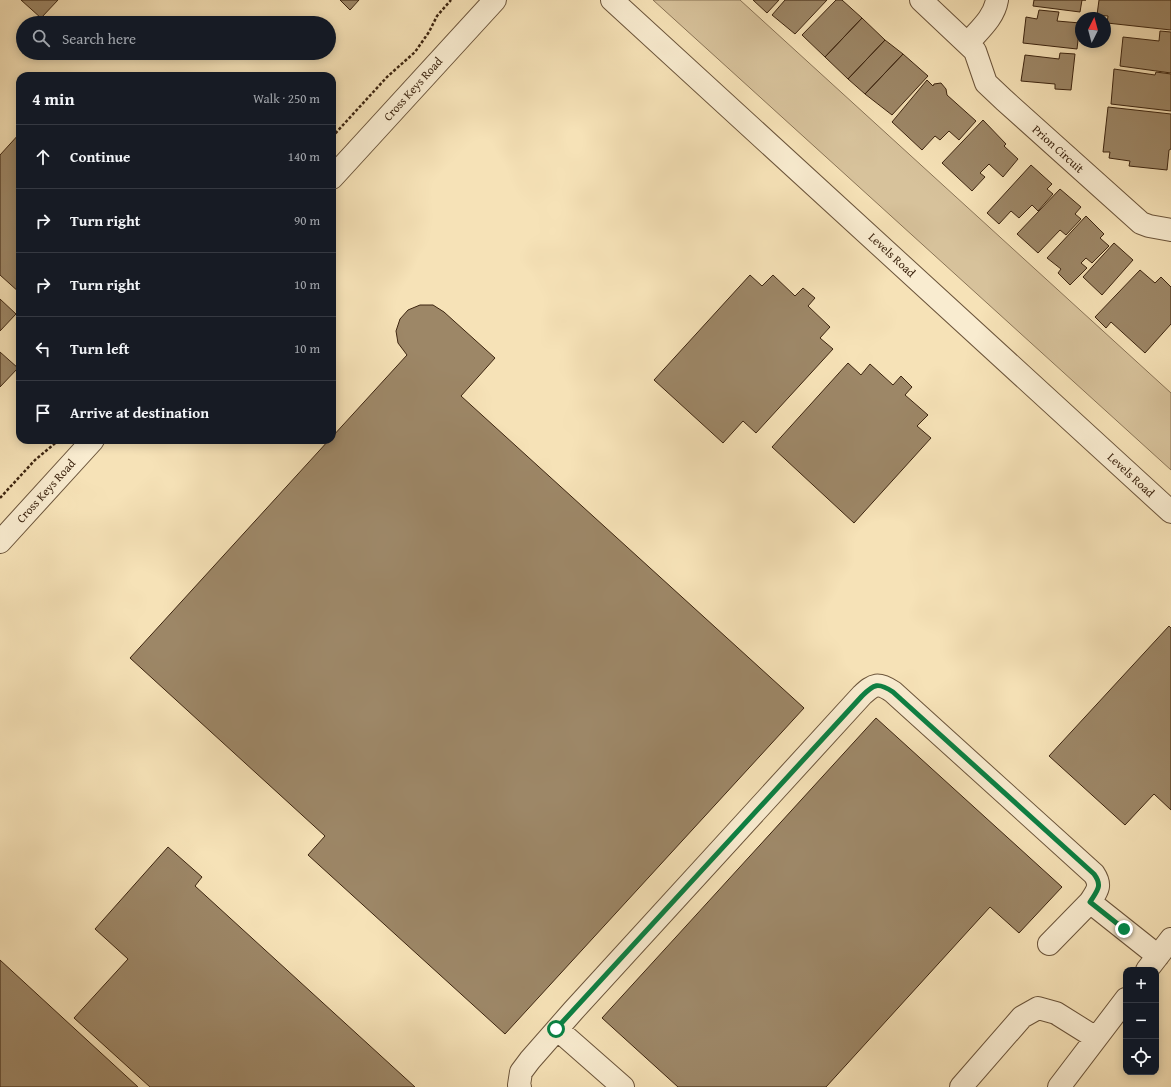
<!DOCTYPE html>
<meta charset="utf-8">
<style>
:root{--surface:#171b24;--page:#20242c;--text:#f1f3f6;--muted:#9ea1a6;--line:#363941}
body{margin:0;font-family:"Gentium Book Plus",serif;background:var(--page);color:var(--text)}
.controls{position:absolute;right:12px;bottom:12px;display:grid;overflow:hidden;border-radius:8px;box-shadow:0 2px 10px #0003}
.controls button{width:36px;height:36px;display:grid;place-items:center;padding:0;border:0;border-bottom:1px solid var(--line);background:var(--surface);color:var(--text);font:20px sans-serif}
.compass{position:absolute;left:1075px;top:12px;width:36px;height:36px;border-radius:50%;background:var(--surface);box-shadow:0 2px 10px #0003;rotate:6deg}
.stop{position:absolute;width:12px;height:12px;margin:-9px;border:3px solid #0b8043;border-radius:50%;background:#fff}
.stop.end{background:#0b8043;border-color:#fff;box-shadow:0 1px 4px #0008}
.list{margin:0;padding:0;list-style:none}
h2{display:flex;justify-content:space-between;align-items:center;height:52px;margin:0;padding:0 16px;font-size:17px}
h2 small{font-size:13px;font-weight:400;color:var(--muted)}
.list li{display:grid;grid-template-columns:26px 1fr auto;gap:12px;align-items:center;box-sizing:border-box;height:64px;padding:0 16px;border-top:1px solid var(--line)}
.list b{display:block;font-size:15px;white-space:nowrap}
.list em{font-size:13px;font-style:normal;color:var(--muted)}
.icon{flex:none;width:22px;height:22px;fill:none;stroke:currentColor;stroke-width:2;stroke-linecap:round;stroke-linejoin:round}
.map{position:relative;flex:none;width:1171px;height:1087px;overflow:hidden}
.search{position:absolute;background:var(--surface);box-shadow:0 2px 10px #0003;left:16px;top:16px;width:320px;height:44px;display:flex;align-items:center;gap:10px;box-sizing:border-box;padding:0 14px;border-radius:22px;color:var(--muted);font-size:15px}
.panel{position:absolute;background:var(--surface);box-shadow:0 2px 10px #0003;left:16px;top:72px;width:320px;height:372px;border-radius:12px}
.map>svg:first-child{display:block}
.green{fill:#d7c29b;stroke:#8a7456}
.building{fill:#9d8767;stroke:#3d2510}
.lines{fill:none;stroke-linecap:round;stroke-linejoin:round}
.minor-casing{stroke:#6b543a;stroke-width:24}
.path{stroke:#3d2510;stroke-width:2.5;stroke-dasharray:3 2;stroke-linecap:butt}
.minor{stroke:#f9ecd0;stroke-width:22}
.route{stroke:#0b8043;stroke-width:5}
.labels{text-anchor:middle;stroke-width:3;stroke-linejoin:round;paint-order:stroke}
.street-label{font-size:12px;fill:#3d2510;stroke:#f9ecd0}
</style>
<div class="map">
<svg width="1171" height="1087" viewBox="0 0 1171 1087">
<rect width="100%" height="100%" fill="#f6e2b7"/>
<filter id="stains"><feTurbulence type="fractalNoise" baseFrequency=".005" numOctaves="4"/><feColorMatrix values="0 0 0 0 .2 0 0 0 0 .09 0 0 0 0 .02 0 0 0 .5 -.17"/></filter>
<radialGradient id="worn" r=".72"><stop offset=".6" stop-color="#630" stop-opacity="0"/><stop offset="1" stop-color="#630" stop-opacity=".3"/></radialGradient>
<path class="green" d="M653,0H740L1171,393V470Z"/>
<path class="building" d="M21,0H58L41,18Z
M340,0H359L350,10Z
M753,0H779L767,13Z
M785,0H827L795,34L772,15Z
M836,0H842L862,18L825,57L802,35Z
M1034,0H1086H1082L1080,12L1033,6Z
M1099,0H1171V30L1107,23L1108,16L1097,15Z
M1039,10L1059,12L1057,21L1080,23L1077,49L1023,43L1026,17L1037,19Z
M862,18L885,40L848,79L825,57Z
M1160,31L1171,32V73L1120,66L1123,37L1159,41Z
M885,40L903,54L865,94L848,79Z
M1060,53L1075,54L1071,90L1055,89V84L1021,81L1025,55L1059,59Z
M903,54L928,76L892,115L865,94Z
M1114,69L1155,75L1156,72L1171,74V111L1111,104Z
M927,80L933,86L934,84L941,83L946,89L947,95L976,121L959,140L949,131L940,140L935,136L922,150L892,122Z
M1108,107L1171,114V149L1169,150L1167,170L1129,166L1130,161L1109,158L1110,152H1103Z
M983,120L1006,144L1004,146L1018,159L1003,177L989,164L980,173L985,177L972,191L942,163Z
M20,133V293L0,275V155Z
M1031,165L1052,184L1047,189L1053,194L1038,211L1032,205L1019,218L1011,211L999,224L987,213Z
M1060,189L1081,207L1075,214L1081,219L1066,235L1060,230L1038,253L1017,234Z
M1086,216L1104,234L1100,238L1109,246L1092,263L1086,258L1081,263L1087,268L1070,285L1058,273L1061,269L1047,258Z
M1114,243L1133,260L1102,295L1083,277Z
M1140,270L1155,283L1161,277L1171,287V324L1145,353L1111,322L1106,328L1095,317Z
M750,275L762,286L773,275L795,296L803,288L815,298L808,306L830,327L820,338L833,349L756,433L743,421L723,443L654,380Z
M0,299L16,314L0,331Z
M420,305H433L444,312L495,358L461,396L804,708L505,1034L308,855L325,836L130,658L329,440H332V437L407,355L398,343L396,331L400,319L408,310Z
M0,352L18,368L0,387Z
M848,363L861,375L870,364L893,385L901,376L912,387L905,395L928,415L917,426L931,438L854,523L772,447Z
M1169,626L1171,628V810L1154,794L1125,825L1049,756Z
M876,718L1062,887L1019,933L990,907L826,1087H678L602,1018Z
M168,847L202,877L195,886L415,1087H150L74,1018L128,959L95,929Z
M0,960L138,1087H0Z"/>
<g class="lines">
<g class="minor-casing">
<path id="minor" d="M612,0L1171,512
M921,0L975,51L986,83L1004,100L1141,223L1149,226L1171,230
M968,43C979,30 994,18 997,0
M332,178L495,0
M0,542L93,440
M1049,944L1090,902
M1147,970L1171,939
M557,1029L623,1087
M520,1087L519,1085L521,1072L530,1060L573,1011L862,695C874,684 878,682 893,692L1094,874C1102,886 1097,891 1090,902L1158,956
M961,1087L1022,1017L1038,1008L1056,1013L1096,1038
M1059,1087L1126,999"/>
</g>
<path class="path" d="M332,137L387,77L415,52L429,32L437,16L451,0
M0,498L35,460L59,440"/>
<use href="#minor" class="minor"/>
</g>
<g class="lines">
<path class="route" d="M556,1029L862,696C874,684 878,682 893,692L1094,874C1103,886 1097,891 1090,902L1124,929"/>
</g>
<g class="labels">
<g class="street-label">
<text transform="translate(413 89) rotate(-48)" y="4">Cross Keys Road</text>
<text transform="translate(1058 149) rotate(42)" y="4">Prion Circuit</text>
<text transform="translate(892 255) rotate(43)" y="4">Levels Road</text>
<text transform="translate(1131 475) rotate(43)" y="4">Levels Road</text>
<text transform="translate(46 491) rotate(-48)" y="4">Cross Keys Road</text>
</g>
</g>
<rect width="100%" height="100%" filter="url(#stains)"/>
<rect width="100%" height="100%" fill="url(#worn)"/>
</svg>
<div class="controls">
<button>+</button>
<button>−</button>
<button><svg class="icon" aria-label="locate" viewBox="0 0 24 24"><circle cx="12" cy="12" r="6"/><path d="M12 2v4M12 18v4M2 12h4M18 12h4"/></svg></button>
</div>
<svg class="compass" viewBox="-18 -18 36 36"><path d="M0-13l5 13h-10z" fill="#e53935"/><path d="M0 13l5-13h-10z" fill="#9ea1a6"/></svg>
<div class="stop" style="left:556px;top:1029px"></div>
<div class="stop end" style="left:1124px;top:929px"></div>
<div class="search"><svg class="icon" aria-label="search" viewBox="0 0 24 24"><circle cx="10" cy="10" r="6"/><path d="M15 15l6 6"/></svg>Search here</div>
<section class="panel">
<h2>4 min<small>Walk · 250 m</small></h2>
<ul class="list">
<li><svg class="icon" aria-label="ahead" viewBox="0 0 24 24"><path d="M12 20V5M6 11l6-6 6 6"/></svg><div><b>Continue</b></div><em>140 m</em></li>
<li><svg class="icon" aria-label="right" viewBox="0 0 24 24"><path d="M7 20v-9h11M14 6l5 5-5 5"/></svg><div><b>Turn right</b></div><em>90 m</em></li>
<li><svg class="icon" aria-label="right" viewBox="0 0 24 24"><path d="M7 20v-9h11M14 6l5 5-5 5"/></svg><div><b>Turn right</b></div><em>10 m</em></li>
<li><svg class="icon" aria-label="left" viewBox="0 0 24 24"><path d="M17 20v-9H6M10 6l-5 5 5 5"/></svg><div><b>Turn left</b></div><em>10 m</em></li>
<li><svg class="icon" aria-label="arrive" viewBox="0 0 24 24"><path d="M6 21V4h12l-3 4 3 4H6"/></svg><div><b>Arrive at destination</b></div></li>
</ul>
</section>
</div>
